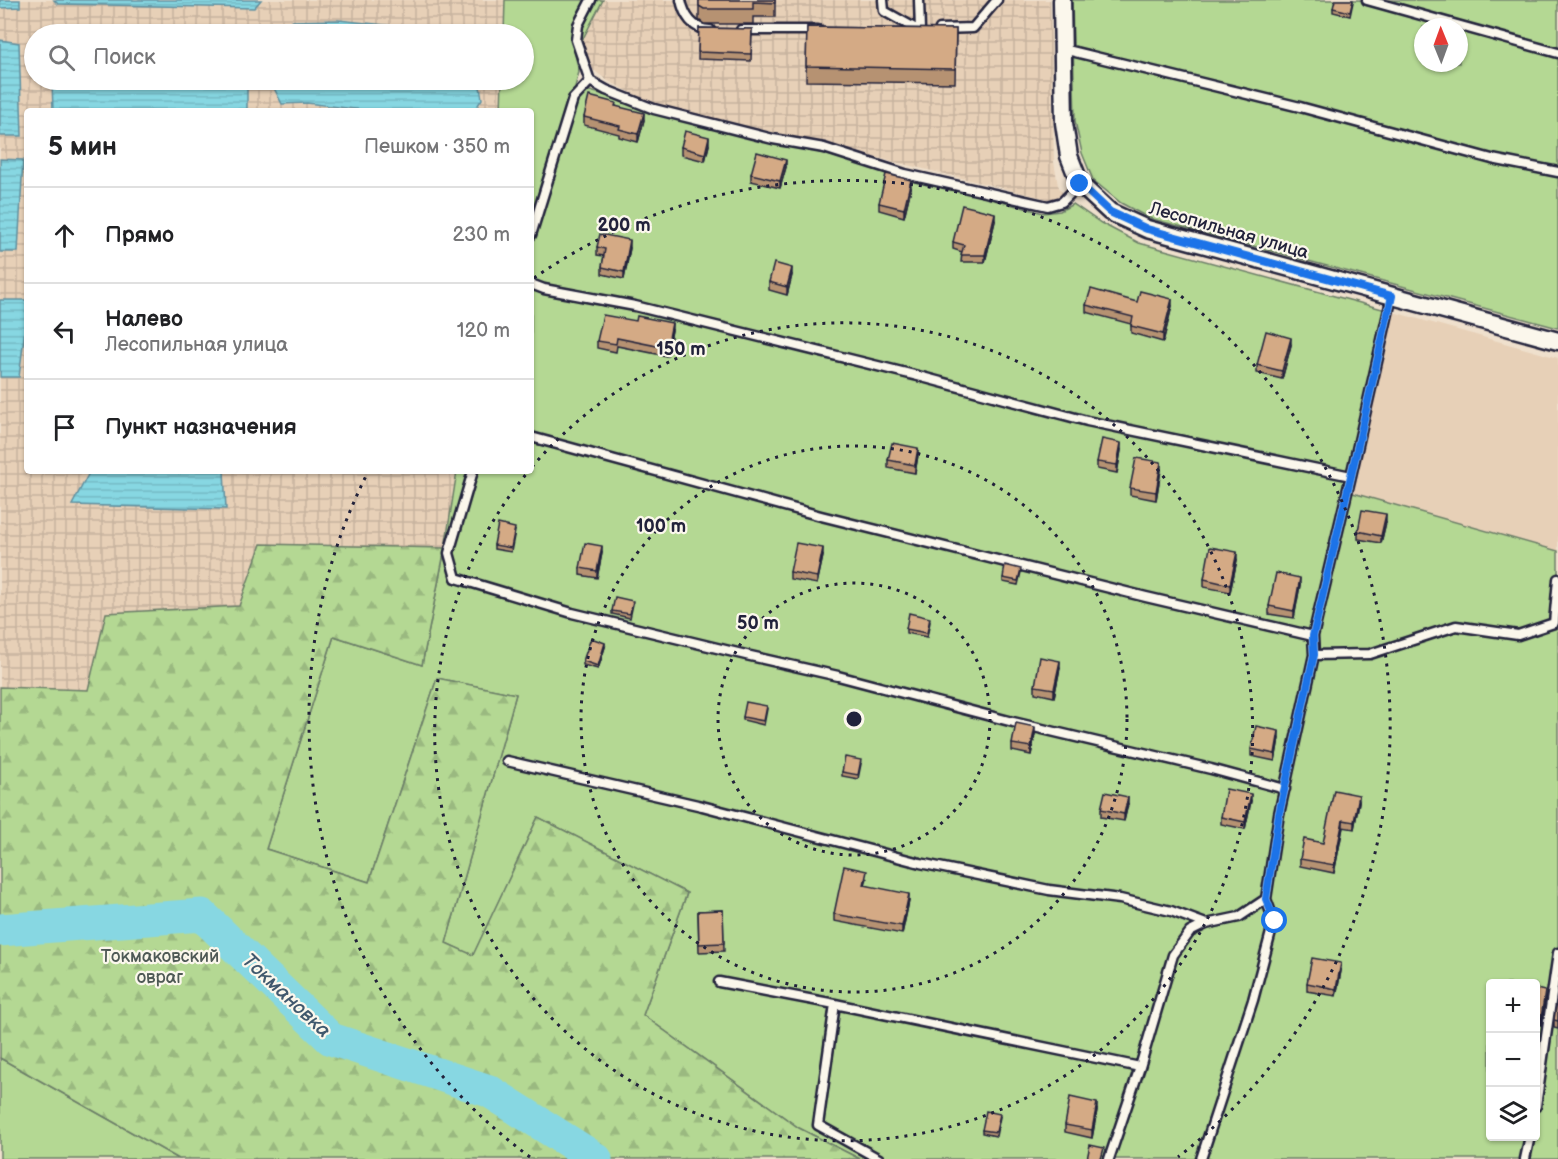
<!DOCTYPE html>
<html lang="ru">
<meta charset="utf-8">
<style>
:root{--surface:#fff;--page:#f2f2f2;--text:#202124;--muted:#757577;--line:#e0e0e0}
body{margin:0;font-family:"Balsamiq Sans",sans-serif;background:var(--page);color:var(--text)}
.controls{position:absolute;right:18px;bottom:18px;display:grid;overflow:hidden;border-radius:6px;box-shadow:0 2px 4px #0004}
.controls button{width:54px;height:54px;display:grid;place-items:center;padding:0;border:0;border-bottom:2px solid var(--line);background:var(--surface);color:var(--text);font:30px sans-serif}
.compass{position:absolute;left:1414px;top:18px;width:54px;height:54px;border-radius:50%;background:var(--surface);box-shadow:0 2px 4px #0004;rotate:359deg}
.stop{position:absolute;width:18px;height:18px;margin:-14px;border:4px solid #1a73e8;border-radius:50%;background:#fff}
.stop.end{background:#1a73e8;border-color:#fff;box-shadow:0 2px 6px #0008}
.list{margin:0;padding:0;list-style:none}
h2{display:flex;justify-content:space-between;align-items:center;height:78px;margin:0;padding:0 24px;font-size:26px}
h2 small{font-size:20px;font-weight:400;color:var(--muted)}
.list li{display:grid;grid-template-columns:39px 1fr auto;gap:18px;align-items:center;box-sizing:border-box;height:96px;padding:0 24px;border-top:2px solid var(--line)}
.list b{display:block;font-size:22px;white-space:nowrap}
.list p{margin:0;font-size:20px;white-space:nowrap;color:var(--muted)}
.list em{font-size:20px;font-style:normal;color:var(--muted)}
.icon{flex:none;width:33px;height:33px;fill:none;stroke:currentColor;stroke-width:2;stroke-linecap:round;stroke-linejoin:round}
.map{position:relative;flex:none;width:1558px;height:1159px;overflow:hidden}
.search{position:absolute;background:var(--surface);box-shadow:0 2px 4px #0004;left:24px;top:24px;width:510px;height:66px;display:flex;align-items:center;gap:15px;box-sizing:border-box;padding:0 21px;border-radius:33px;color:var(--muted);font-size:22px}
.panel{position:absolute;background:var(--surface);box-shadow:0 2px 4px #0004;left:24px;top:108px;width:510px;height:366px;border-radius:6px}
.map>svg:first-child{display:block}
.built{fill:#e7d0b7}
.industrial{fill:url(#industrial-grid)}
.green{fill:#b4d893;stroke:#6b7d67;stroke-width:1.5;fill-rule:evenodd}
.forest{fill:url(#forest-firs);stroke:#6b7d67;stroke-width:1.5}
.water{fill:url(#water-rules);stroke:#5f8f9f;stroke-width:1.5}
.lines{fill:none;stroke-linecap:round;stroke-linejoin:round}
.river{stroke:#87d7e2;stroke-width:33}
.service-casing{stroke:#22223b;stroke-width:13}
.minor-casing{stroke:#22223b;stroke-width:21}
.service{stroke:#fbf7ec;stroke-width:8}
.minor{stroke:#fbf7ec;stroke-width:16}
.wall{fill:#b69272;stroke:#22223b;stroke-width:1.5}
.shaded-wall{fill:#94775d;stroke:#22223b;stroke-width:1.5}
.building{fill:#d4aa85;stroke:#22223b;stroke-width:1.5}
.route{stroke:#1a73e8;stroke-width:8}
.ring{fill:none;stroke:#22223b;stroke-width:3;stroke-dasharray:3 6}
.labels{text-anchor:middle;stroke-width:4.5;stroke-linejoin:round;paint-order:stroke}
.street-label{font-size:18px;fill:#22223b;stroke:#fbf7ec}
.park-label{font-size:18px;fill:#4e5955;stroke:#fbf7ec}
.water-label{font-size:20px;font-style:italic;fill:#40586d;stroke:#fbf7ec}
.centre{fill:#22223b;stroke:#fbf7ec;stroke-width:3}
.ring-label{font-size:18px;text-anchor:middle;font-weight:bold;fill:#22223b;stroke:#fbf7ec;stroke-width:4.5;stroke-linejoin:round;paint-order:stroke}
</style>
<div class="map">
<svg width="1558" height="1159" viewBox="0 0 1558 1159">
<defs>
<pattern id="industrial-grid" width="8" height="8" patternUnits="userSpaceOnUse" patternTransform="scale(1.5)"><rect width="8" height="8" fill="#e7d0b7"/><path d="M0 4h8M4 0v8" fill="none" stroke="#c6b29e"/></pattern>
<pattern id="forest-firs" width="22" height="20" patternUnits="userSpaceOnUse" patternTransform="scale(1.5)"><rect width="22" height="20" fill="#b4d893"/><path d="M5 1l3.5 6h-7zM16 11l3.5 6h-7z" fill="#9ab980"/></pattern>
<pattern id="water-rules" width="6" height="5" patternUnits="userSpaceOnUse" patternTransform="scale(1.5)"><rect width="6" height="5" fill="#87d7e2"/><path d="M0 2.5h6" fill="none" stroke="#74b8c3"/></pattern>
</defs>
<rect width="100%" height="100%" fill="#efe0cd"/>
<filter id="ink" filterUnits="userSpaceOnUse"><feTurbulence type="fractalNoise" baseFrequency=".0167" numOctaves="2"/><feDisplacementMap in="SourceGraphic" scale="12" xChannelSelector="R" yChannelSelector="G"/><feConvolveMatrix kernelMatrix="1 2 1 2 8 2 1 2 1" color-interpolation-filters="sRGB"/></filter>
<g filter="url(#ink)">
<path class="built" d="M1386,310L1558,358V551L1341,490Z"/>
<path class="industrial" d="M0,0H505L504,34H34V80H502L501,111H27V471H457L445,548L262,544L239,606L106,613L88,690L0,687Z
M603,0H1050L1054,162L1058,185L1063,194L1052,200L654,104L608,81L592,69L575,54Z"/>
<path class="green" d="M505,0H603L575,54L579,72L575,87L1043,213L1060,211L1073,204L1101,223L1139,243L1386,310L1342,490L1558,551V1159H860L799,1128L643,1015L687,893L538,817L473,956L446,943L516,694L437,678L369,882L266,849L334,636L422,665L445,548L457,471H531V111H501L502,80H524V34H504ZM1490,984H1536V1136H1490Z
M1072,0H1558V328L1149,218L1121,203L1093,180L1082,153L1075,121ZM1423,27H1459V63H1423Z
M0,1058L179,1159H0Z"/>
<path class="forest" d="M261,544L445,548L422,665L334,636L266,849L369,882L437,678L516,694L446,943L473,955L538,817L687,893L643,1015L799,1128L860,1159H179L0,1058V687L88,690L106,613L239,606Z"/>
<path class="water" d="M0,0H20V7L0,8Z
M54,0H261L254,8L58,4Z
M338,20L469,34H279L280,28L293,21Z
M0,40L19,43L22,136H0Z
M52,80H247V111H53Z
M276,80H479L482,99L474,111H370L307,103L282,104L275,90Z
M0,159L23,160L18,252H0Z
M0,300H27V314L19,377H0Z
M90,471H224L226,509L72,505Z"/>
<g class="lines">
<path class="river" d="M0,930L202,915L331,1039L489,1091L596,1159"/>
<g class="service-casing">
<path id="service" d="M591,0L578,25L576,40L590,81L606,90L654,109L773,139L824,148L905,174L1048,206L1062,202L1080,184
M681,0C684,15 693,30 710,30
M883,0L884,11L918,30
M1367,0L1558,53
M940,29L973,28L997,0
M741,30H818
M912,30H920L919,0
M1063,49L1300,107L1492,159L1558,172
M531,235L573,99L590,81
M531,284L544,289L635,306L922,377L1087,421L1351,476
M531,437L821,516L1146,597L1313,636
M473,471L449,553L456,578L572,613L746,655L838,676L1013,722L1211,769L1285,789
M1314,655L1370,654L1456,626L1518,635L1554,623L1558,579
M507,761L702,806L920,863L1049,890L1120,899L1171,911L1206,924
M719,982L835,1004L1140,1067
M835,1004L818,1125L879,1159
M1536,1106L1558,953
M1109,1159L1140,1067L1173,955L1190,932L1206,924L1239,917L1266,899L1279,814L1314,655L1313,636L1351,476L1392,296
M1201,1159L1253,1000L1274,921L1266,899
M1525,1159L1530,1136"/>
</g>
<g class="minor-casing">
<path id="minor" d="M1062,0L1064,123L1069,156L1080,184L1110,212L1147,229L1558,341"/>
</g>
<use href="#service" class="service"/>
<use href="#minor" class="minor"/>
</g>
<path class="wall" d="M699,0H775V17H753V24H704L699,20Z
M1353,2L1350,16L1333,12V8Z
M807,27L956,29L955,83L806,81Z
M699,28L752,29L751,61L698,59Z
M616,106L644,120L638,142L619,137V134L584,125V117Z
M709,145L705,161L681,155V147Z
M786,167L780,188L751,181V174Z
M911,188L904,217L879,210V203Z
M995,221L985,262H961L962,252L953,249V242Z
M597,247L630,248L624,279L602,274V267L604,256L597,255Z
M792,275L787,295L769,290V282Z
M1137,302L1172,306L1163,342L1131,333V324L1086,312V305Z
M672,330L667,356L617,346L616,352L597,348V341Z
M1291,345L1282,379L1257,373V365Z
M1121,450L1117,473L1097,469V462Z
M918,455L915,473L888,468V460Z
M1161,470L1156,500L1130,495V488Z
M1386,522L1381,543L1358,539V531Z
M515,531L511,552L494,549V545Z
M602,553L597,578L580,575V568Z
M823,556L817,584L790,579V572Z
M1237,560L1230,592L1204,587V579Z
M1021,572L1018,585L1003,582V578Z
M1300,585L1294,618L1269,614V606Z
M633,604L630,618L612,614V611Z
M930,622L927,637L906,633V629Z
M605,647L598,669L583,665V661Z
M1060,668L1054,697L1035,693V686Z
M767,709L764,725L743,720V717Z
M1035,734L1031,755L1012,751V744Z
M1279,738L1275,761L1251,756V749Z
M861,764L858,779L842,776V772Z
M1251,801L1245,829L1221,824V817Z
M1359,802L1354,829L1343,827L1334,873L1300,866V859L1323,843Z
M1128,804L1124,821L1101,817V809Z
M867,878L865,885L909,901L902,934L834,921V914Z
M723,910L724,951L699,952L698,911Z
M1341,971L1336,996L1307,991V983Z
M1536,989L1545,998L1541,1025L1536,1024Z
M1558,994V1029L1554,1028V1020Z
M1097,1110L1092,1138L1065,1132V1125Z
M1000,1117L996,1136L982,1133V1130Z"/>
<path class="shaded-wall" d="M644,113V120L638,142V134Z
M709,137V145L705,161V154Z
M786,160V167L780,188V181Z
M911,180V188L904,217V209Z
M995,213V221L985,262V255Z
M630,240V248L624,279V272Z
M792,268V275L787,295V287Z
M1172,299V306L1163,342V334Z
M672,323V330L667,356V348Z
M1291,338V345L1282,379V371Z
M1121,443V450L1117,473V465Z
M918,448V455L915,473V465Z
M1161,462V470L1156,500V492Z
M1386,514V522L1381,543V536Z
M602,546V553L597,578V571Z
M823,548V556L817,584V577Z
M1237,552V560L1230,592V585Z
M1300,578V585L1294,618V611Z
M605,643V647L598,669V666Z
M1060,661V668L1054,697V689Z
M1035,727V734L1031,755V747Z
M1279,731V738L1275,761V754Z
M1251,794V801L1245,829V822Z
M1359,795V802L1354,829V822Z
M1128,797V804L1124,821V814Z
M1343,820V827L1334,873V865Z
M909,894V901L902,934V926Z
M1341,963V971L1336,996V989Z
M1545,991V998L1541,1025V1018Z
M1097,1103V1110L1092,1138V1130Z"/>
<path class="building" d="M699,0H775V3L753,2V9H704L699,6Z
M1335,0H1353L1350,12L1333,8Z
M807,27L956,29L955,69L806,66Z
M699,28L752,29L751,54L698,52Z
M589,96L616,103L615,106L644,113L638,134L619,129L620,126L584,117Z
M685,131L709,137L705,154L681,147Z
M757,152L786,160L780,181L751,174Z
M886,174L911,180L904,209L879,203Z
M962,205L995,213L985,255H961L964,245L953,242Z
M600,234L630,240L624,272L602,267L605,249L597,247Z
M774,263L792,268L787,287L769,282Z
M1091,289L1137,302L1140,291L1172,299L1163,334L1131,326L1133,317L1086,305Z
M603,315L636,321L637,316L672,323L667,348L617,338L616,344L597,341Z
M1266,331L1291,338L1282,371L1257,365Z
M1102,439L1121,443L1117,465L1097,462Z
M892,443L918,448L915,465L888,460Z
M1136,458L1161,462L1156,492L1130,488Z
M1362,510L1386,514L1381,536L1358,531Z
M498,524L515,528L511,548L494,545Z
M585,543L602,546L597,571L580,568Z
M796,543L823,548L817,577L790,572Z
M1210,547L1237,552L1230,585L1204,579Z
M1005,565L1021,569L1018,581L1003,578Z
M1276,573L1300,578L1294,611L1269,606Z
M615,597L633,601L630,614L612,611Z
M909,613L930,618L927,633L906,629Z
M591,638L605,643L598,666L583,661Z
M1040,657L1060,661L1054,689L1035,686Z
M746,702L767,706L764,721L743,717Z
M1016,723L1035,727L1031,747L1012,744Z
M1256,726L1279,731L1275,754L1251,749Z
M845,757L861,760L858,775L842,772Z
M1226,789L1251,794L1245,822L1221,817Z
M1334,790L1359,795L1354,822L1343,820L1334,865L1300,859L1304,839L1323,843Z
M1105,792L1128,797L1124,814L1101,809Z
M844,866L867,871L864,885L909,894L902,926L834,914Z
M723,910L724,943L699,944L698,911Z
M1312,958L1341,963L1336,989L1307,983Z
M1536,989L1545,991L1541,1018L1536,1017Z
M1558,994V1021L1554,1020Z
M1070,1097L1097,1103L1092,1130L1065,1125Z
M986,1111L1000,1114L996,1132L982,1130Z
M1090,1145L1104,1148L1101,1159H1087Z"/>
</g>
<g class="lines" filter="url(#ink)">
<path class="route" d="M1080,184L1110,212L1147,229L1392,296L1351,476L1313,636L1314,655L1279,814L1266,899L1275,921"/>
</g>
<g class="ring">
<circle cx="854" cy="719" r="136"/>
<circle cx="854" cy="719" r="273"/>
<path d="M532 467A409 409 0 1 1 527 473"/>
<path d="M530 1157A545 545 0 0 1 368 472M534 278A545 545 0 0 1 1178 1157"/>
</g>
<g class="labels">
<g class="street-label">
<text transform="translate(1229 230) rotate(16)" y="6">Лесопильная улица</text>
</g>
<g class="park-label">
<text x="160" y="962">Токмаковский<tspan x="160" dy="21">овраг</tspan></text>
</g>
<g class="water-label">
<text transform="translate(287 995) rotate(43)" y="7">Токмановка</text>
</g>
</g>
<circle cx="854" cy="719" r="9" class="centre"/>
<g class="ring-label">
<text x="624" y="231">200 m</text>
<text x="681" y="355">150 m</text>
<text x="661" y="532">100 m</text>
<text x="758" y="629">50 m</text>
</g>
</svg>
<div class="controls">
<button>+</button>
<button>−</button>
<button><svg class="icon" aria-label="layers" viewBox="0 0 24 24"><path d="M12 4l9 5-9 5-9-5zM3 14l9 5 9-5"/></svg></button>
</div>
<svg class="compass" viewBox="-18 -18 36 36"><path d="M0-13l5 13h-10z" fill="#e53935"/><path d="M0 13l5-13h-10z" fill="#757577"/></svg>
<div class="stop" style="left:1275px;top:921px"></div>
<div class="stop end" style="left:1080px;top:184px"></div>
<div class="search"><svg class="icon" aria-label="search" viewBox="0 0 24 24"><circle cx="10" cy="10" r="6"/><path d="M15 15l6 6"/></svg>Поиск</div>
<section class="panel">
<h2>5 мин<small>Пешком · 350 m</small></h2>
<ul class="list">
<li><svg class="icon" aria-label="ahead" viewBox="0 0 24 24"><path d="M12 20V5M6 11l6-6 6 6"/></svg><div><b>Прямо</b></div><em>230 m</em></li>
<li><svg class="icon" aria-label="left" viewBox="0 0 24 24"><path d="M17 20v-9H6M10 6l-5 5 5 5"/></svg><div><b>Налево</b><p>Лесопильная улица</p></div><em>120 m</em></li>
<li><svg class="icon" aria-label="arrive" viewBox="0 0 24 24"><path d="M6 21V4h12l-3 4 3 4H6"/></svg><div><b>Пункт назначения</b></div></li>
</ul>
</section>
</div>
